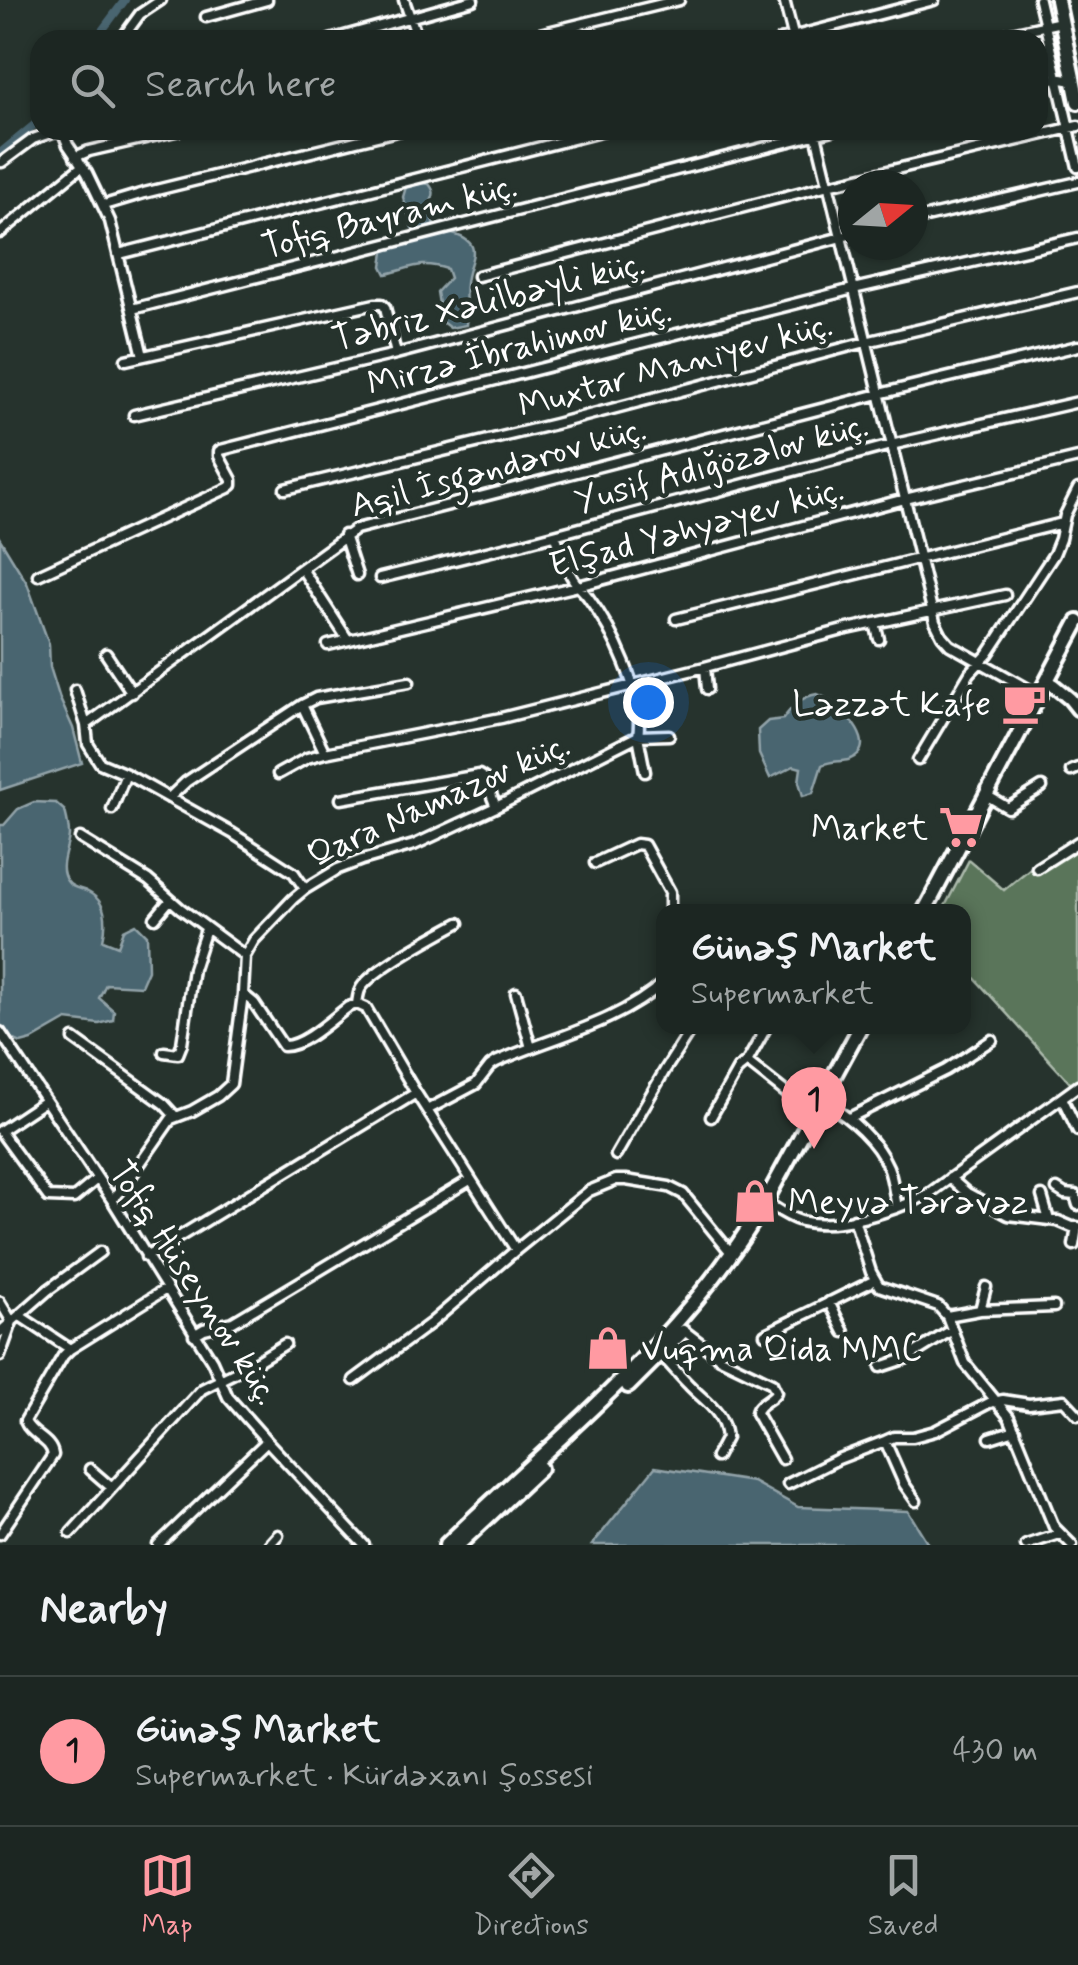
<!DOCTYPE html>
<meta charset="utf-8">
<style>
:root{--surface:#1c2622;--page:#29322f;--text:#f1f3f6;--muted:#a0a5a5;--line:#3a4340;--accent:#ff9aa2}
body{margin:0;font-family:Mynerve,sans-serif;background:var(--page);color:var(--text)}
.compass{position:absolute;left:838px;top:170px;width:90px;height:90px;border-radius:50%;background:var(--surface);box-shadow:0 2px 8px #0004;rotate:72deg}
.you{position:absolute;left:648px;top:702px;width:35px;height:35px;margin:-25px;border:8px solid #fff;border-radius:50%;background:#1a73e8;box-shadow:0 0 0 15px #1a73e833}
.badge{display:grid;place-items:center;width:65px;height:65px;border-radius:50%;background:var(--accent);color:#111;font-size:32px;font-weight:700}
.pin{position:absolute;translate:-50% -82px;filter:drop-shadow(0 2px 5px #0008)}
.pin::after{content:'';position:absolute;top:52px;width:35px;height:30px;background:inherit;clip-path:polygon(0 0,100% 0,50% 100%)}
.popup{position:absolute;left:656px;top:904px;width:315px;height:130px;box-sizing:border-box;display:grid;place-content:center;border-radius:20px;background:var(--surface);filter:drop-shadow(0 2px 8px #0005);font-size:32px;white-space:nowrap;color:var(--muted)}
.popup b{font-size:38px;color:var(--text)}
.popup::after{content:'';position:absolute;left:50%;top:100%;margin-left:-20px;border:20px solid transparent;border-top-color:var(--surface)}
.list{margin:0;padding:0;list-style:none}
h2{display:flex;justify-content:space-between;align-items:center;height:130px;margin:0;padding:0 40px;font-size:42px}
h2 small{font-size:32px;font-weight:400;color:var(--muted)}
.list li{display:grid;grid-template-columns:65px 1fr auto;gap:30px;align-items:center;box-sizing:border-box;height:150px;padding:0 40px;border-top:2px solid var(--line)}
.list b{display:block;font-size:38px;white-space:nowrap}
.list p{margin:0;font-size:32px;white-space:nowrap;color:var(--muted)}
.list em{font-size:32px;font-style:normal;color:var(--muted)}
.icon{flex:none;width:55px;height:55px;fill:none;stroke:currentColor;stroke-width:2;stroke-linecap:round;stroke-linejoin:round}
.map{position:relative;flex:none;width:1078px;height:1545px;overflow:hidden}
.search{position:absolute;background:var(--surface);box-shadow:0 2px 8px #0004;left:30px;right:30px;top:30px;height:110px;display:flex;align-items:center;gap:25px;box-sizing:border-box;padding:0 35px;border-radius:30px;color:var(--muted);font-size:38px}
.sheet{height:280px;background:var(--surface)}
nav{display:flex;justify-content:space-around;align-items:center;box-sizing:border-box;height:140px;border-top:2px solid var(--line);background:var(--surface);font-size:28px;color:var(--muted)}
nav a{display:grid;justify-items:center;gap:5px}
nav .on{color:var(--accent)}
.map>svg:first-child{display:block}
.green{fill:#5a755a;stroke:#acbaac;stroke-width:2.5}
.water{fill:#4a6570;stroke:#92a3a9;stroke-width:2.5}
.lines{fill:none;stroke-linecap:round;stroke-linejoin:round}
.canal{stroke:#4a6570;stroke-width:8}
.street-casing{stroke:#fff;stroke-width:15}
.secondary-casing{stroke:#fff;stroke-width:19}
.primary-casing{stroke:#fff;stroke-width:20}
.street{stroke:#26332d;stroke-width:8}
.secondary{stroke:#26332d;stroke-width:11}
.primary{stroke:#26332d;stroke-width:12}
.labels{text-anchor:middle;stroke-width:9;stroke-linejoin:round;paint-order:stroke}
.street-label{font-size:35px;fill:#fff;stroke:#26332d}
.poi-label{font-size:35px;fill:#fff;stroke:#26332d;text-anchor:end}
</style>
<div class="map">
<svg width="1078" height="1545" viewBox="0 0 1078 1545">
<rect width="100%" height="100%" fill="#26332d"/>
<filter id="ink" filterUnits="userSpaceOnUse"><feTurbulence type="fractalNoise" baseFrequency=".01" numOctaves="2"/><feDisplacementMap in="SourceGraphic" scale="20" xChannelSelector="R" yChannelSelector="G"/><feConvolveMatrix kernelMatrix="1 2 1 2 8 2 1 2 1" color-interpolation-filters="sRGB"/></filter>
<g filter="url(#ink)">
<path class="green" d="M1078,845V1079L1071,1084L969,972L964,970V912H942L969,860L1004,890L1033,866L1038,872Z"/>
<path class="water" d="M423,183L429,184C438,195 431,196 430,208C430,213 433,221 434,227L419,232L412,228L403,197L406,187Z
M449,233C489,243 467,260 466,284C464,299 468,308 466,325L450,328L442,322L437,292L450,278L447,269C419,260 413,268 386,274L382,266L384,252L393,247Z
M0,539L27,583L49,644L50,667L60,699L73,728L82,763L0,790Z
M817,694C833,699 875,737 858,754C848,765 835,758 822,765L813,793L803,796L799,782L801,768L794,766L770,778L759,754L758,730L768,721L783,719C793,705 801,697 817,694Z
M34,802L56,803L65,811C67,819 69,826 69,835C68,850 57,868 67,881C72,889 81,888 88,892C108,902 107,923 103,940L118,946L124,930L136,924L147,935L148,970L141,986L106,984L99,998L114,1011L113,1020L99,1024L67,1020L32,1040L21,1043L8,1037L0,1024V825H4L18,809Z
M655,1467L753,1482L798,1507L908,1511L929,1545H592Z"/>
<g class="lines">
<path class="canal" d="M95,40L125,0
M0,153L40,120"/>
<g class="street-casing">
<path id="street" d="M404,0L418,40
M784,0L794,39
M1039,0L1078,167
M206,17L267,0
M121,40L140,14L161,0
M330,40L473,0
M515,40L679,0
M780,40L934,0
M980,40L1061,22
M1038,82L1056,78L1073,81
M62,130L68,145L87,173L110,221L143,356
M815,130L935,622L942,636L950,645L1039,695
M75,157L89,151L180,130
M2,162L33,139L59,130
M104,205L144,193L401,130
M913,220L1078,182
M0,233L82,166
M119,254L608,130
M478,276L829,185L1078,126
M132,309L833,130
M126,360L375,304H382L385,307L396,354
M134,415L396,354L853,234
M285,489L555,424L866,342L1078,292
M344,535L357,575
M302,569L348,640
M38,575L228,488L232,485V480L219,456V451L221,450L853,289L1078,238
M380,578L524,543L891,445L1078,402
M676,619L1063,523
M875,623L879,639
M328,645L578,586L905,499L1078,458
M106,654L132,693
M705,667L707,689
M75,690L86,725
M302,705L316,698L409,682
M918,760L970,673L988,654L1054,554L1060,539L1065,515L1078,489
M1071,771L1078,768
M645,772L638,736L669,735
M278,774L307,758L325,753
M169,798L186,782L302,705L325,753L501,718L705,667L843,630L1005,595
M991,798L1008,808L1042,787
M341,799L479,775L485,779L496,807
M112,809L126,774
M80,838L148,880L180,908L245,956
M595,863L636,844L644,845L670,892V912
M1037,868L1078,842
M305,889L294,873L232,833L126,774L100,763L88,744L86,725L356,529L879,394L1078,346
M155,918L170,900
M516,993L531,1048
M243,994L254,1003L283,1046C303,1047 332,1019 348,1007L357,1004L366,1008L416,1093L516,1250L589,1191L616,1180H626L669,1187L683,1194L732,1254
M357,1004C358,998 358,993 361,988C374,968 437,935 459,923
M767,1026L747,1062L813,1114
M0,1032L112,1200L212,1361L228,1397L267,1441L364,1545
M74,1039L164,1104L175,1116
M164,1052L178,1054L182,1044L193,969L206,929
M1062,1098L1078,1131
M827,1104C851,1118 877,1141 888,1167C893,1179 894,1194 897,1207
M427,1110L476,1084L490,1066L496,1062C552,1037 618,1024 664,982
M711,1117L738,1069L747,1062
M849,1118L946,1070L992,1040
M0,1131L48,1197L74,1198L97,1179
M0,1131L45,1101
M616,1155L665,1070L693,1026
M950,1178L967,1193L1008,1215L1058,1221L1072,1227H1078
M1057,1189L1065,1194L1075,1195L1078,1205
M1042,1196L1049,1220
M112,1200L125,1185L171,1119L192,1111L218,1096L231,1084L243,994L245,956L254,940L293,899L305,889L338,869L362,860L414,845L496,807L638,736C645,695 612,629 588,597C583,590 577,586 573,579C565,566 561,549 555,535
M772,1206C781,1212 790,1218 801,1221C837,1230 894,1211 927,1195L1078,1086
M854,1219L871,1272L879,1286L938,1306L947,1316L965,1363L1009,1417L1054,1527L1072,1545
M1074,1245L1077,1227
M146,1257L416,1093
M0,1302L12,1322L0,1356
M829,1302L844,1332
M980,1310L986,1287
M20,1316L70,1349
M947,1316L980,1310L1054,1307
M683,1330L720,1358L772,1383L776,1392C771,1401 757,1403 756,1413L782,1459
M0,1332L48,1290L100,1252
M765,1334L875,1280
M194,1335L204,1329L233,1322L470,1180
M660,1354C670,1364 679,1375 689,1385C706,1403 723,1410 726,1438L716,1457
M881,1367L905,1359L952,1330
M354,1380L431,1323L516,1250
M990,1438L1015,1430
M885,1441L904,1484L916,1501
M90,1469L112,1488
M788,1484L838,1459L885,1441L894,1437H913L935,1431L989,1403L1003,1400L1029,1404L1064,1400L1078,1415
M71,1533L202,1389L254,1363L285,1344
M0,1534L53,1455C51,1439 31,1436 25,1421L63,1356L70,1349L166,1289
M158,1545L267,1441
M269,1545L278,1535
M1026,1545L1059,1534"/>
</g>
<g class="secondary-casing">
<path id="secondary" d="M1053,685L1070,699L1078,709"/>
</g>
<g class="primary-casing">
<path id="primary" d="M1057,0L1078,102
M924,912L1078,622
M628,1386L681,1333
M446,1545C558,1436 685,1339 765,1202L861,1026
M458,1545L540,1468"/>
</g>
<use href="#street" class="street"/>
<use href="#secondary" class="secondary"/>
<use href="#primary" class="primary"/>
</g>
</g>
<defs>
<g id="cafe-bare" transform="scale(3.45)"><path d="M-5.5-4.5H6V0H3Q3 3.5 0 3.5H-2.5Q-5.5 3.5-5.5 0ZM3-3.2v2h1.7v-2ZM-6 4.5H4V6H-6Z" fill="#ff9aa2" stroke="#26332d" stroke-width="2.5" paint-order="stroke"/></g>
<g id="supermarket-bare" transform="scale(3.45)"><path d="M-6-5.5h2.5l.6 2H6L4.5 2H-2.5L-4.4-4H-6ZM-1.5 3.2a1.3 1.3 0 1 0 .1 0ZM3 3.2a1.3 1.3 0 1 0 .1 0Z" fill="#ff9aa2" stroke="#26332d" stroke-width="2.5" paint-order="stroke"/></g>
<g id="shop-bare" transform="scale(3.45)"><path d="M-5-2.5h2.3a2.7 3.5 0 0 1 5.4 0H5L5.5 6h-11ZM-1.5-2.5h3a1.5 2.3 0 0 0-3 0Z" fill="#ff9aa2" stroke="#26332d" stroke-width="2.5" paint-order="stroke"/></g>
</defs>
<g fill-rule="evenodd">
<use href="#cafe-bare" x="1024" y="703"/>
<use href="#supermarket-bare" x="961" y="827"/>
<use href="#shop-bare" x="755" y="1201"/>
<use href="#shop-bare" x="608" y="1348"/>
</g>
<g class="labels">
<g class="street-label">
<text transform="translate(389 215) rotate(-14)" y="12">Tofiq Bayram küç.</text>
<text transform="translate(488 300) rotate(-14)" y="12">Təbriz Xəlilbəyli küç.</text>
<text transform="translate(519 346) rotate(-14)" y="12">Mirzə İbrahimov küç.</text>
<text transform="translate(675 364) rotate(-15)" y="12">Muxtar Maniyev küç.</text>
<text transform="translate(721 462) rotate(-15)" y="12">Yusif Adığözəlov küç.</text>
<text transform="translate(498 466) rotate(-15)" y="12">Aqil İsgəndərov küç.</text>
<text transform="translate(696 526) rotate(-15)" y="12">Elşad Yəhyəyev küç.</text>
<text transform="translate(438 799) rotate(-24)" y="12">Qara Namazov küç.</text>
<text transform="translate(195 1282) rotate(57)" y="12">Tofiq Hüseynov küç.</text>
</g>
<g class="poi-label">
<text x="991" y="715">Ləzzət Kafe</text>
<text x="928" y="839">Market</text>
<text x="788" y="1213" text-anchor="start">Meyvə Tərəvəz</text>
<text x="641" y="1360" text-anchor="start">Vuqma Qida MMC</text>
</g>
</g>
</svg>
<svg class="compass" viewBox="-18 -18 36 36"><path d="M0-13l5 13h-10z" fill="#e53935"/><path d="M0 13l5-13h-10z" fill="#a0a5a5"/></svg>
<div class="you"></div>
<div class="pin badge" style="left:814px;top:1149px">1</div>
<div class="popup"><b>Günəş Market</b>Supermarket</div>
<div class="search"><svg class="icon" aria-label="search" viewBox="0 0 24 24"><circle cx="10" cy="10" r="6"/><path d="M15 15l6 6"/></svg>Search here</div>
</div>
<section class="sheet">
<h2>Nearby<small></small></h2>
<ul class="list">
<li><span class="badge">1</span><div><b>Günəş Market</b><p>Supermarket · Kürdəxanı şossesi</p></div><em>430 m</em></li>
</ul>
</section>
<nav>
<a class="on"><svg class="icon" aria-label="map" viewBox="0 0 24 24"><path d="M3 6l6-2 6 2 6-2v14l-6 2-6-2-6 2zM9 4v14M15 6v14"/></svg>Map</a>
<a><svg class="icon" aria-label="directions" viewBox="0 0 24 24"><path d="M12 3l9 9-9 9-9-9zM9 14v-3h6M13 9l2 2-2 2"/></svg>Directions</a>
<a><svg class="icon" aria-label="saved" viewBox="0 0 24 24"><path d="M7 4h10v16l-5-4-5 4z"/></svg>Saved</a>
</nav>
